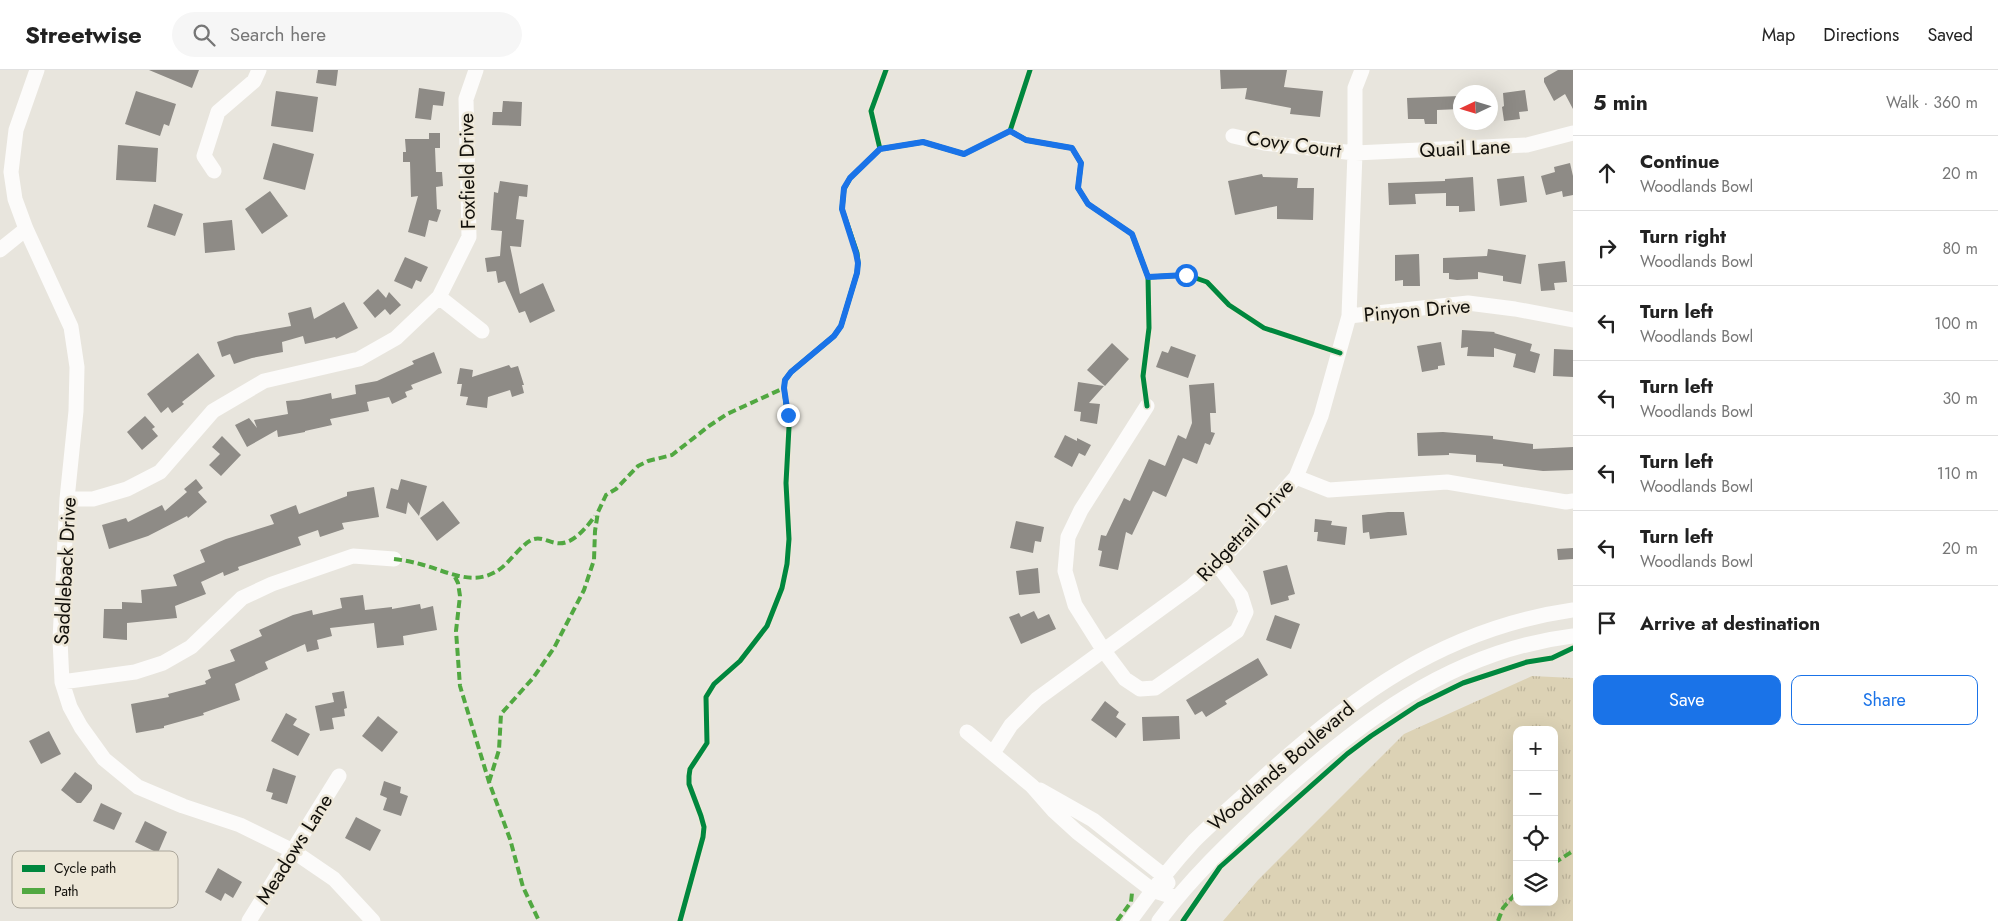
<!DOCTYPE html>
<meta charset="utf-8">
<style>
:root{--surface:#fff;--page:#f6f6f6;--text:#222;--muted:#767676;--line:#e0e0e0;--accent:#1a73e8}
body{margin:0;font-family:Jost,sans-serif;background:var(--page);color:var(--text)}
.controls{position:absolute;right:15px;bottom:15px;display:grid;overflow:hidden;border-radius:10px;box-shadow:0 5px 20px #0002}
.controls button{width:45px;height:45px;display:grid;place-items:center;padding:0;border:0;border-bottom:1px solid var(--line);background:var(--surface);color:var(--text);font:25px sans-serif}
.compass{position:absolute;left:1453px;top:15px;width:45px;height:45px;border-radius:50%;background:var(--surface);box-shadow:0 5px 20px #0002;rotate:266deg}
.stop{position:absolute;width:15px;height:15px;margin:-11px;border:4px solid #1a73e8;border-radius:50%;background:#fff}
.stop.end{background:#1a73e8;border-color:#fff;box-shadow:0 1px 5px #0008}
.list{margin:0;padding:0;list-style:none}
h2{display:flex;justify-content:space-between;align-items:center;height:65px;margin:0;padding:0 20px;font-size:21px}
h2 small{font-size:16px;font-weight:400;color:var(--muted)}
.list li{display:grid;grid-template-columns:32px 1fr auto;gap:15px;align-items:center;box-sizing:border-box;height:75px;padding:0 20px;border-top:1px solid var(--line)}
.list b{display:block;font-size:19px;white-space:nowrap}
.list p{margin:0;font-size:16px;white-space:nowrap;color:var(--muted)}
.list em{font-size:16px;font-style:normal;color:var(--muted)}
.actions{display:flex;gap:10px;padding:15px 20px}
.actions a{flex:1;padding:11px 0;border:1px solid var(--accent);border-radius:10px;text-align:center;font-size:18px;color:var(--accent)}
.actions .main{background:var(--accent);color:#fff}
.icon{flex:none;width:28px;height:28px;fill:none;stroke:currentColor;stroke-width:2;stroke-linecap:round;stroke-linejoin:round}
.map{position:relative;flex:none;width:1573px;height:851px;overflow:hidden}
header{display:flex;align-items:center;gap:30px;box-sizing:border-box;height:70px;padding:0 25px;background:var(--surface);border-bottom:1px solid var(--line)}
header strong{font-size:24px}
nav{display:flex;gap:28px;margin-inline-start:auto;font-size:18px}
.search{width:350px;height:45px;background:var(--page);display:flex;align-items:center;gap:12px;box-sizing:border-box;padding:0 18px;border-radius:28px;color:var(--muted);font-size:19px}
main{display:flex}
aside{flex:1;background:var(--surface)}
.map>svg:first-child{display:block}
.grass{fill:url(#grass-tufts);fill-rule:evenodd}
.building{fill:#8e8b86}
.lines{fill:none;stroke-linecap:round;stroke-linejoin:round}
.minor{stroke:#fcfbfa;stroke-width:15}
.quiet{stroke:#51a841;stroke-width:4;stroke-dasharray:8 4;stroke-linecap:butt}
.cycleway-casing{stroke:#ede7d8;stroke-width:8}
.cycleway{stroke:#00873e;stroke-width:5}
.route{stroke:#1a73e8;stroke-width:6}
.labels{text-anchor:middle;stroke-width:5;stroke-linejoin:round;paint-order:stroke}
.street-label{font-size:20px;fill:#110f0a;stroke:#ede7d8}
.key{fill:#ede7d8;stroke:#aba69a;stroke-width:1}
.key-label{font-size:14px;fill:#110f0a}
</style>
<header>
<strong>Streetwise</strong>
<div class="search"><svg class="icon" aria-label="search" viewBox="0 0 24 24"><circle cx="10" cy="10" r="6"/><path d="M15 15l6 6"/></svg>Search here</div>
<nav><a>Map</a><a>Directions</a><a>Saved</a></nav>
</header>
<main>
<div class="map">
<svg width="1573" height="851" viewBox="0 0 1573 851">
<defs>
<pattern id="grass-tufts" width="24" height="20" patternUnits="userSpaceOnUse" patternTransform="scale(1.25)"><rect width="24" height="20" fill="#dcd2b5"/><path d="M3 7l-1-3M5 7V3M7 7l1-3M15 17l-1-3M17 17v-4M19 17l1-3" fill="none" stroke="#bcb39a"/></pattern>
</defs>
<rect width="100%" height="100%" fill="#e8e5dd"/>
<path class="grass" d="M1532,606L1573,608V851H1223L1258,810L1404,664ZM1517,660H1554V832H1517Z"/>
<path class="building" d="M149,0H199L192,18Z
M318,0H338L336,16L316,13Z
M1220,0H1287L1284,17L1323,21L1320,47L1290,44L1291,38L1245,29L1247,18L1221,19Z
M1558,0H1573V39L1565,24L1554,31L1544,12V8Z
M419,18L445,22L443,36L433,35L431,50L415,48Z
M1525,20L1528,41L1519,42L1520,49L1504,51L1502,37L1504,36L1503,23Z
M136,21L176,34L169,56L164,54L160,66L125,54Z
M276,21L318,27L313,62L271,56Z
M1460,26V39L1437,40V54H1425L1424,49H1408L1407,28Z
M503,31L522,32L521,56L492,55L493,42H502Z
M429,63H440V78H435L436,102H442L443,116L436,117L437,139L441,140L437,152L429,150L425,167L408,162L418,126L411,127L410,92H403V82H406L405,69H429Z
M273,73L314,84L305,120L263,109Z
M118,75L158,78L156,112L116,110Z
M1570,93L1573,106V125L1563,127L1562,121L1546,125L1541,106L1555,102L1554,97Z
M1262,104L1263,107L1298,108L1297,118H1314L1313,150L1277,149V136L1235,145L1228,111Z
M1524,106L1527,132L1500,136L1497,109Z
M1473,107L1475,141L1459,142V136H1446V123L1415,124L1416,134L1389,135L1388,113L1445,111V109Z
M500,111L528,115L527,127L519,126L516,149L524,150L521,177L510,176L520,224L543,213L555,241L530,253L525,241L519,243L505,211L498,213L496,201L487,202L485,188L500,186L502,161L491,160L494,122L498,123Z
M270,121L288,146L262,164L245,139Z
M154,134L183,144L175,166L147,157Z
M232,150L235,180L205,183L203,153Z
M1488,179L1526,185L1521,214L1503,211V206L1478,202V209L1457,210L1449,209V203H1443V188L1487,186Z
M1419,184L1420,216H1403V210L1395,211V185Z
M405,187L428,197L421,212L416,210L412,219L394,211Z
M1565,191L1567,212L1554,213L1555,220L1541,221L1538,194Z
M378,219L386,228L389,222L401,235L390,245L385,239L375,248L363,233Z
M344,232L358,258L336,269L335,267L305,274L303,266L282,272L283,282L252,288L234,294L230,284L222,287L217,272L235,266L291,256L288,243L311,237L314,249Z
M1462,260L1495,262L1494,263L1532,274L1530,281L1540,284L1535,303L1513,297L1516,284L1494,278V287L1467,286L1468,277L1461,278Z
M1441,272L1445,295L1438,296V299L1422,302L1417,276Z
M1112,273L1129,289L1105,316L1087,300Z
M1171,276L1196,285L1188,308L1156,297L1162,281L1168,283Z
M1554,279L1573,280V307L1553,306Z
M434,282L442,303L411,315L413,319L405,322L407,327L392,334L389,327L367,332L369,341L330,349L332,355L305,361V362L278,367L277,360L247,377L235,355L249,348L257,358L254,350L288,344L286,331L299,330L331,323L332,329L356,324L355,315L377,311L414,294L412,291Z
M198,283L215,306L182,332L184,334L172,343L168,337L161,343L147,324Z
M509,295L511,298L518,296L524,315H522L524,323L512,327L510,320L488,327L487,338L466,335L468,327L460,326L462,314H457L460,298L473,300L472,307Z
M1078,312L1104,316L1089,333L1100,334L1097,354L1080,351L1081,342L1074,341Z
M1214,313L1216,343H1210L1211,362L1215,363L1210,375L1205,373L1197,394L1183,388L1166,427L1153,421L1132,465L1126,462L1118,500L1099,496L1102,481L1098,480L1101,465L1106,466L1124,428L1130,431L1149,389L1165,396L1178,365L1186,369L1192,353L1189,315Z
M145,346L155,357L152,359L158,366L142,380L127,362Z
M1443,362L1493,366V369L1533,374V379L1573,377V400L1543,401L1503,396V394L1476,392V385L1449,383V385L1418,386L1417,363Z
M1065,365L1077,371V368L1091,375L1085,386L1079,383L1072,397L1054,387Z
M222,366L241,385L221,406L209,395L220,384L212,377Z
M196,409L203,418L198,422L207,432L188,448L187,446L148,466L109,479L102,455L126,448L128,452L162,435L165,441L187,422L184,419Z
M401,409L427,416L419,446L408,432L406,444L386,438L391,418L398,420Z
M374,417L379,447L342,453L344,459L320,467L318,460L298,467L301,475L238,497L239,500L224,506L223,502L201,512L206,524L175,536L177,548L127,553V570L103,568L104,539H122V532L142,533L141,520L177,516L173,505L205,492L200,480L226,469L274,454L270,445L296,435L299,444L347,426V422Z
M443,431L460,453L437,471L420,448Z
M1388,442H1404L1407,465L1370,469L1369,462L1363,463L1362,445Z
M1315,449L1332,451L1331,455L1347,457L1345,475L1317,471L1318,462H1314Z
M1016,451L1044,457L1041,472L1035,471L1033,483L1010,478Z
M1573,478V489L1558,490L1557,479Z
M1287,495L1295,524L1288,526L1289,530L1271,535L1263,501Z
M1038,498L1040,523L1019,525L1016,501Z
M363,525L365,540L392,537V539L420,534L421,539L433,536L437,560L403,566L404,575L377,578L374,553L330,558L332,566L317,570L319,579L307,582L305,574L265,592L268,599L235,614L240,630L203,643L204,645L164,656V658L136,663L131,634L169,627L168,624L206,614L205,611L211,608L208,600L235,591L230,580L262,566L259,560L293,545L312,540L313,545L342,538L340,528Z
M1034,541L1038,549L1049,544L1056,559L1021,574L1009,547L1019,543L1021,547Z
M1275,545L1300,554L1291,579L1266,570Z
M1258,588L1268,605L1225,631L1227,634L1206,647L1202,641L1195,645L1186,630Z
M344,621L347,638L344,639L345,646L332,648L334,659L320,661L315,636L334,632L332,623Z
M1105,631L1119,642L1116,647L1126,654L1116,668L1091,650Z
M286,643L297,649L293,655L310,664L298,686L271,671Z
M378,646L398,662L382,682L362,666Z
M1179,646L1180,669L1143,671L1142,647Z
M49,661L61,684L41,694L29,671Z
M273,698L296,706L287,734L271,729L273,723L266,721Z
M75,702L92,715V719L81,733H77L61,720Z
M384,711L401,717L400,723L408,726L401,746L383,740L387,728L380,725Z
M101,733L122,743L114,760L93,751Z
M356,747L381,760L370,781L345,768Z
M145,751L167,762L158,783L135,772Z
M218,798L242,812L233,828L225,823L221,831L205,822Z"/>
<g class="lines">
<path class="minor" d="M37,0L16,60L11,102L15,129L26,159L71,257L77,297L76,341L67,429L60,570L62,612L70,637L81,657L104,689L138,717L183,736L240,755L293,781L334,809L373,851
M1233,66L1264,73L1355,83L1527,75L1573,63
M214,101L204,86L218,42L254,11L259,0
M0,180L26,159
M439,227L482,261
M1349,246L1468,233L1515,239L1573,250
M1147,336L1081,440L1068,467L1065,501L1075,535L1104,581L1125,609L1140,619L1155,618L1237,561L1246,542L1241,526L1217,494
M1296,407L1329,420L1447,412L1566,432L1573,431
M67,429H93L127,419L160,402L213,341L264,311L359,289L396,268L439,227L469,167L466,29L476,0
M62,612L135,602L163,593L191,577L242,528L272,514L353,486L394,489
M967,662L1032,716L1054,741L1077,762L1152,820L1177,828
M993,683L1011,655L1037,629L1192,516L1217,494L1240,470L1296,407L1321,346L1349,246L1355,83V18L1362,0
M1040,720L1093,750L1164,806L1168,813
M249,851L339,706
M1130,851C1150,823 1171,796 1194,771C1213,752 1233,735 1253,717C1348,629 1441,559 1573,540
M1159,851C1190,809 1227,774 1265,738C1354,656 1449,581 1573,566"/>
<path class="quiet" d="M394,489C403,490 412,492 420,494C447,501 474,518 500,499C510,492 523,472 534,469C542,467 549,472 556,473C572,476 586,458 595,446
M455,507L458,513L460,526L456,561L460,616L489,712L510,769L523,817L539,851
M489,712L499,680L501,644L533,608L554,578L584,520L594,490L595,461L598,442L606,425L616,419L638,396L648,391L672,385L709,356L727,344L784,318
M1554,793L1573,781
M1117,851L1131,832L1132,823
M1498,851L1503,838L1517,822"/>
<g class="cycleway-casing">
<path id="cycleway" d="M1010,61L1026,70L1072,78L1081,93L1078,118L1088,134L1132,164L1148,207L1187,205L1207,212L1229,235L1264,258L1340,283
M880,79L871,41L886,0
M1147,336L1143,306L1149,258L1148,207
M680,851L703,767L704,757L701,746L689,714V706L690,699L707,673L706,627L714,614L740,591L767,556L782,518L787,494L789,469L786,413L789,357L784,318L785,310L791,302L834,266L841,256L857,203L858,193L857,183L842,139L844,119L850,108L880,79L923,72L964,84L1010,61L1030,0
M1183,851L1220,797L1347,684L1371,666L1418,635L1463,613L1527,592L1552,588L1573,578"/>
</g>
<use href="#cycleway" class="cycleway"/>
</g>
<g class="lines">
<path class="route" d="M788,345L784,318L785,310L791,302L834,266L841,256L857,203L858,193L856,183L842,139L844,118L850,108L880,79L923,72L964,84L1010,61L1026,70L1072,78L1081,93L1078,118L1088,134L1132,164L1148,207L1186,205"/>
</g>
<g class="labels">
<g class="street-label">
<text transform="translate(1294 74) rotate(8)" y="7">Covy Court</text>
<text transform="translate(1465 78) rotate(-3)" y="7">Quail Lane</text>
<text transform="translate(467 101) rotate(-91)" y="7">Foxfield Drive</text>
<text transform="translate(1417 240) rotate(-5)" y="7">Pinyon Drive</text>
<text transform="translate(1245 460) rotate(-47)" y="7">Ridgetrail Drive</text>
<text transform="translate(65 501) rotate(-87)" y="7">Saddleback Drive</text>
<text transform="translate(1281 696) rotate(-41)" y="7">Woodlands Boulevard</text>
<text transform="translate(294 779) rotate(-58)" y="7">Meadows Lane</text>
</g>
</g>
<rect x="12" y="781" width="166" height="57" rx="8" class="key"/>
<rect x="22" y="795" width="23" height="7" fill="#00873e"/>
<rect x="22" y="818" width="23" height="6" fill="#51a841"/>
<g class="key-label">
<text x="54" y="803">Cycle path</text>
<text x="54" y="826">Path</text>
</g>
</svg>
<div class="controls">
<button>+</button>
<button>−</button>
<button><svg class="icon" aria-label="locate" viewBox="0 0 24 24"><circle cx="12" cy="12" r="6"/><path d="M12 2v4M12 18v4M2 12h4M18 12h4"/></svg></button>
<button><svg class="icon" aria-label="layers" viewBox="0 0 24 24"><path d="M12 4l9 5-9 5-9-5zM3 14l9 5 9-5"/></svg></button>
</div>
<svg class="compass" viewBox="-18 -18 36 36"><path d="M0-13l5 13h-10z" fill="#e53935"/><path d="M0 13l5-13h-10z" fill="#767676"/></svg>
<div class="stop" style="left:1186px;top:205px"></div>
<div class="stop end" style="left:788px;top:345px"></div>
</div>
<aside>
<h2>5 min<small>Walk · 360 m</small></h2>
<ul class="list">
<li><svg class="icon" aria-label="ahead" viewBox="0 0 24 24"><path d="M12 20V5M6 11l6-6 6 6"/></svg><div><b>Continue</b><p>Woodlands Bowl</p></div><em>20 m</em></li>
<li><svg class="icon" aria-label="right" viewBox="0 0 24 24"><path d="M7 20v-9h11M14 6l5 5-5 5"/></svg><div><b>Turn right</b><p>Woodlands Bowl</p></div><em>80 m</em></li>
<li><svg class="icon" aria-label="left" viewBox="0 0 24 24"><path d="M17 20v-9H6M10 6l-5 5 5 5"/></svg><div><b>Turn left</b><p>Woodlands Bowl</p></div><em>100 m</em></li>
<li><svg class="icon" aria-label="left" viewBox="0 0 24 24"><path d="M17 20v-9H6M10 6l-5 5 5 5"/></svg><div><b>Turn left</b><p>Woodlands Bowl</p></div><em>30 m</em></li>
<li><svg class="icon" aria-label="left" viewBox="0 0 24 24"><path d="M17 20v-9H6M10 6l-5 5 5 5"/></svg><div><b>Turn left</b><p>Woodlands Bowl</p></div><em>110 m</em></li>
<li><svg class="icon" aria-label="left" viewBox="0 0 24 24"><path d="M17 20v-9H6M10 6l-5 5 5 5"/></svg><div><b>Turn left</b><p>Woodlands Bowl</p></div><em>20 m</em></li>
<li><svg class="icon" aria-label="arrive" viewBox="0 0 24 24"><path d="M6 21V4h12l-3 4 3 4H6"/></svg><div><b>Arrive at destination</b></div></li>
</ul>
<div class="actions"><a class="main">Save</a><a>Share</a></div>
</aside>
</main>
